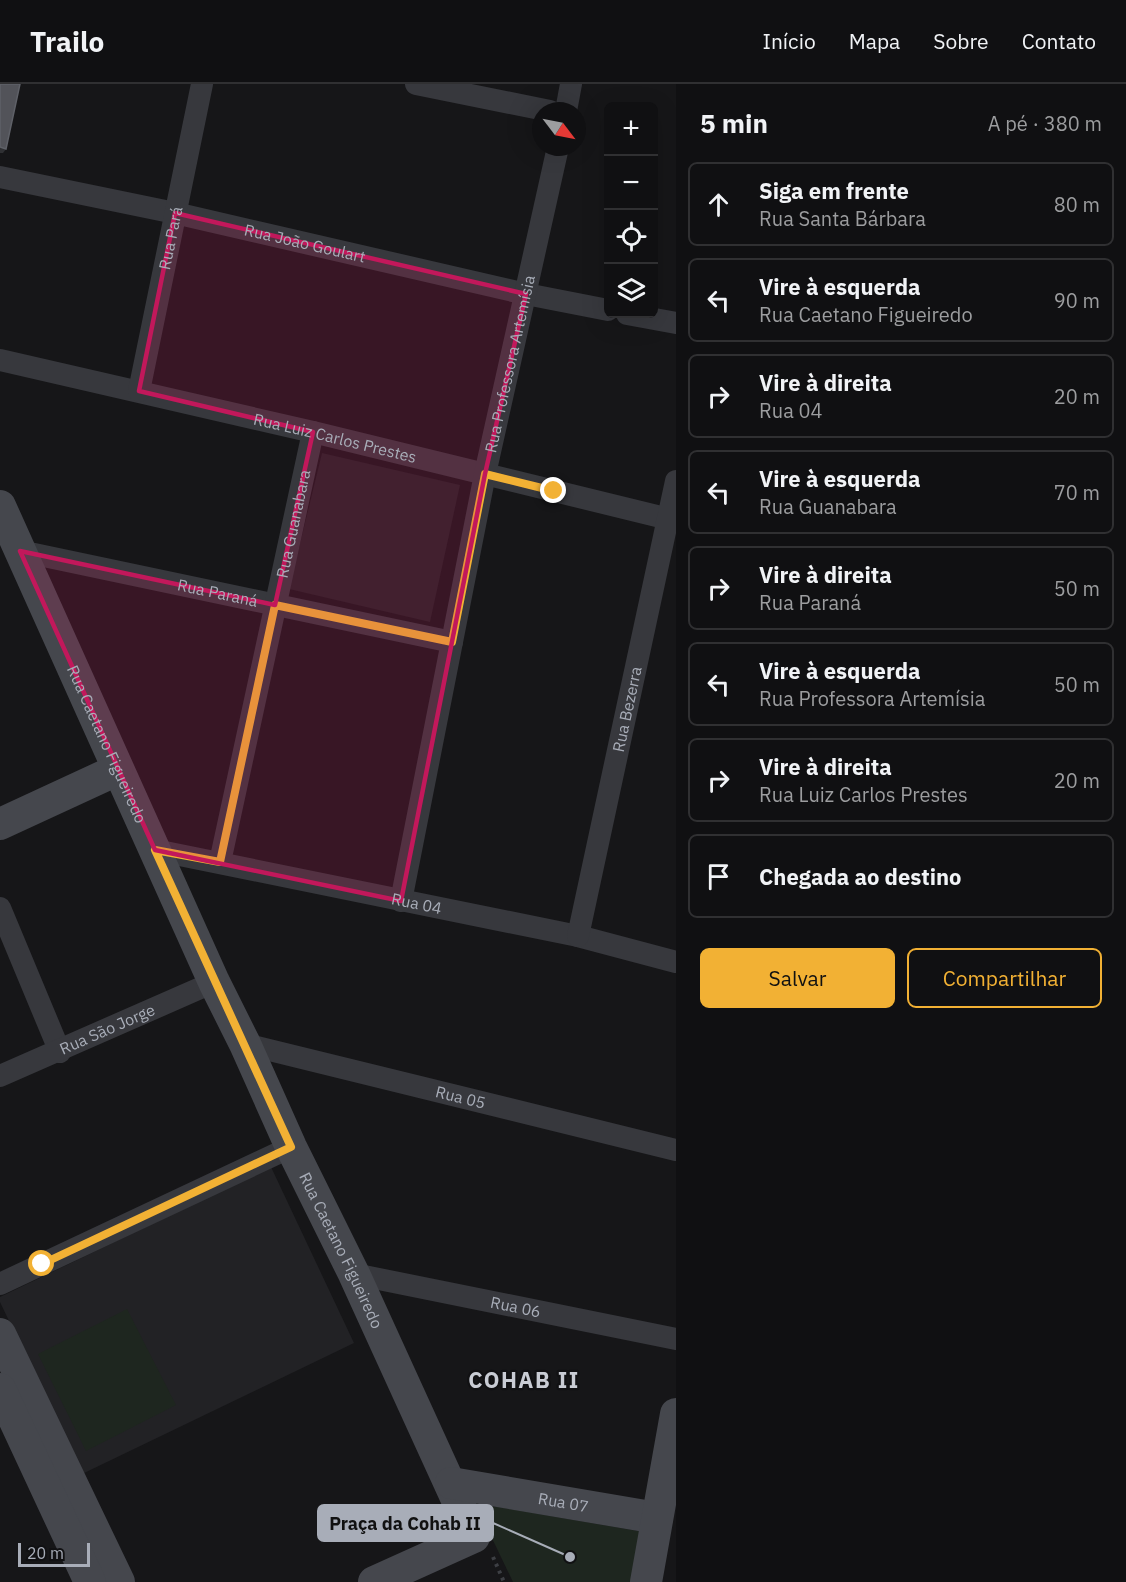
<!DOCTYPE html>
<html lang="pt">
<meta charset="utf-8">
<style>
:root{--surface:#101012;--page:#1e1e20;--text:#f1f3f6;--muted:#9c9d9f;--line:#303032;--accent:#f2b134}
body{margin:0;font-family:"IBM Plex Sans",sans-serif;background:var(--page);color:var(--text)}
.controls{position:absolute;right:18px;top:18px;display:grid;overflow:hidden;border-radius:9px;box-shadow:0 6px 24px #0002}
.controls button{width:54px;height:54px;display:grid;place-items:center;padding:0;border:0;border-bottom:2px solid var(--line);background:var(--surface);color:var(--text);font:30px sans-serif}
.compass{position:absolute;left:532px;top:18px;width:54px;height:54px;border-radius:50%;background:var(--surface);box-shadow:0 6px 24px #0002;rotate:122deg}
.scale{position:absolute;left:18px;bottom:15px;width:72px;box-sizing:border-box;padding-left:6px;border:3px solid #a8adb8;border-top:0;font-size:16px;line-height:21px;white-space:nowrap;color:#a8adb8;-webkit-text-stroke:4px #111113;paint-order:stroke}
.stop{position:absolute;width:18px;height:18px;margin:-14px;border:4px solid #f2b134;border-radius:50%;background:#fff}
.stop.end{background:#f2b134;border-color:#fff;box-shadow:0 2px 6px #0008}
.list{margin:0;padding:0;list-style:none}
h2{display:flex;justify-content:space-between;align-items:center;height:78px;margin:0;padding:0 24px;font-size:26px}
h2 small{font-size:20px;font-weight:400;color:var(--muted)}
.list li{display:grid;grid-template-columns:39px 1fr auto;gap:18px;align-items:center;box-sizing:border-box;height:84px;margin:0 12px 12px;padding:0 12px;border:2px solid var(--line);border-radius:9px}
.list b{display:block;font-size:22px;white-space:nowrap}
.list p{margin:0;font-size:20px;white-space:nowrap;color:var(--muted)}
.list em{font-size:20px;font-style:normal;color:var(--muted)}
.actions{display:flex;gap:12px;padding:18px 24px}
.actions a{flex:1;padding:14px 0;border:2px solid var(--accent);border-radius:9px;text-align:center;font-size:21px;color:var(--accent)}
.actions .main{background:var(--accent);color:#111}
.icon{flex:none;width:33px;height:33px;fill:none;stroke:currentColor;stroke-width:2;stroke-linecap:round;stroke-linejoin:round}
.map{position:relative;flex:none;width:676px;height:1498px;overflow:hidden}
header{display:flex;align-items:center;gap:36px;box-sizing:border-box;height:84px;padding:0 30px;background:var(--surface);border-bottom:2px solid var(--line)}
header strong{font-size:28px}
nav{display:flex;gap:33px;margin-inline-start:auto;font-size:21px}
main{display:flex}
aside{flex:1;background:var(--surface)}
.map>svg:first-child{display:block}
.built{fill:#222225}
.green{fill:#1e261f}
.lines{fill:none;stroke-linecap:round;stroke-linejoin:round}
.path{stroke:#3d3f44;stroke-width:4;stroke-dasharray:3 4.5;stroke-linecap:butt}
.street{stroke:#37383d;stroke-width:22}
.secondary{stroke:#45474d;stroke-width:32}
.shaded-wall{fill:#2f3033}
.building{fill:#525359;stroke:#5f6168;stroke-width:1.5}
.route{stroke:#f2b134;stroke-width:8}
.marked{fill:#c2185b;fill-opacity:0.2;stroke:#c2185b;stroke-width:4.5;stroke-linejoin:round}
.labels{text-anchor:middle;stroke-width:4.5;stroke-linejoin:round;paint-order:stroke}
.street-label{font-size:16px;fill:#a8adb8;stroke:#111113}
.district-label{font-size:22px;font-weight:bold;letter-spacing:1.5px;fill:#c9ccd4;stroke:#111113}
.leader{fill:none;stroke:#a8adb8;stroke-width:2}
.callout-dot{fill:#a8adb8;stroke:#111113;stroke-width:2}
.callout{fill:#a8adb8;stroke:#a8adb8;stroke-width:2}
.callout-label{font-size:18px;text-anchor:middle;font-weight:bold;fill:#111}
</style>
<header>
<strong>Trailo</strong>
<nav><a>Início</a><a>Mapa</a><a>Sobre</a><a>Contato</a></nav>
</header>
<main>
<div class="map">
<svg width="676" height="1498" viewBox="0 0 676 1498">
<rect width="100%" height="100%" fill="#161618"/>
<path class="built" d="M322,369L460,401L430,538L289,505Z
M271,1083L354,1259L82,1390L0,1218V1213Z"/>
<path class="green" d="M127,1225L176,1321L86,1367L38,1270Z
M475,1419L644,1448L635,1498H513Z"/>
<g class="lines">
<path class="path" d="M493,1473L504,1498"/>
<g class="street">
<path d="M416,0L550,27"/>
<path d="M566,27L571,0"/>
<path id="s1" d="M0,93L175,129L526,210L608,226"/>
<path d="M627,230L676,239"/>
<path id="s2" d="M0,276L313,348L669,435"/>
<path id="s3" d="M139,307L202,0"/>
<path id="s4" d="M20,467L452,558"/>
<path id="s5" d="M155,766L578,852L676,878"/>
<path id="s6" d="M220,778L313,348"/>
<path id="s7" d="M401,817L485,390L558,63"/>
<path d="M0,824L60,968"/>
<path id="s8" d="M578,852L676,397"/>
<path id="s9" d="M245,960L676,1066"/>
<path id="s10" d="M0,992L214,898"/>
<path id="s11" d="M354,1190L676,1255"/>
<path d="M0,1200L291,1063"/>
</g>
<g class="secondary">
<path id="s12" d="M0,422L214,898L245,960L291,1063L354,1190L474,1453L374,1498"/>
<path d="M0,740L117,686"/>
<path d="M0,1250L119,1498"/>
<path d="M0,1305L90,1498"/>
<path id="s13" d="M451,1399L657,1434"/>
<path d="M646,1498L676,1330"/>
</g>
</g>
<path class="shaded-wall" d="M0,63L6,65L3,69H0Z"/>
<path class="building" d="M0,0H20L6,65L0,63Z"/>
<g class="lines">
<path class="route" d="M42,1180L291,1063L155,766L220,778L275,521L452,558L485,390L554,407"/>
</g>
<path class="marked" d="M175,129L526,210L485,390L401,817L155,766L20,467L275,521L313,348L139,307Z"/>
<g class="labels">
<g class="street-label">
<text dy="6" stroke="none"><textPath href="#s3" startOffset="156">Rua Pará</textPath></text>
<text dy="6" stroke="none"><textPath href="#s1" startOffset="312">Rua João Goulart</textPath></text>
<text dy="6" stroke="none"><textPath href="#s7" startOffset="548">Rua Professora Artemísia</textPath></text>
<text dy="6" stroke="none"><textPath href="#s2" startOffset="344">Rua Luiz Carlos Prestes</textPath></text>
<text dy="6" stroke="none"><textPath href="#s6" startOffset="346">Rua Guanabara</textPath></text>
<text dy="6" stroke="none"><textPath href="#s4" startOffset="202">Rua Paraná</textPath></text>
<text dy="6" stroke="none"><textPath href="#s8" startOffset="232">Rua Bezerra</textPath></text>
<text dy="6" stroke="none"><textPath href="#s12" startOffset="261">Rua Caetano Figueiredo</textPath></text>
<text dy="6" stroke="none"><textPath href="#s5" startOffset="267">Rua 04</textPath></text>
<text dy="6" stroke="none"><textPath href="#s10" startOffset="117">Rua São Jorge</textPath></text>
<text dy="6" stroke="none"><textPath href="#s9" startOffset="222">Rua 05</textPath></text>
<text dy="6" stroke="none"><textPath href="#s12" startOffset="819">Rua Caetano Figueiredo</textPath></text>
<text dy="6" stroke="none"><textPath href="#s11" startOffset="165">Rua 06</textPath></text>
<text dy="6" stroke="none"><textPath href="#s13" startOffset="114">Rua 07</textPath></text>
</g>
<g class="district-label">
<text x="524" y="1304">COHAB II</text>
</g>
</g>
<path class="leader" d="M570 1473L493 1439"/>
<circle class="callout-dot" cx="570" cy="1473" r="6"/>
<rect class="callout" x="318" y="1421" width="175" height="36" rx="6"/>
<g class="callout-label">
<text x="405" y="1446">Praça da Cohab II</text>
</g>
</svg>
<div class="controls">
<button>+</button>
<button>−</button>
<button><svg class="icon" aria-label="locate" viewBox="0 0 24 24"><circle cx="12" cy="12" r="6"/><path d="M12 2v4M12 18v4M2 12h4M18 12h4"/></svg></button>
<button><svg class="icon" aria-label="layers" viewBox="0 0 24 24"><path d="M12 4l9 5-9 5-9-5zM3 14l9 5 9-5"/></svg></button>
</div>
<svg class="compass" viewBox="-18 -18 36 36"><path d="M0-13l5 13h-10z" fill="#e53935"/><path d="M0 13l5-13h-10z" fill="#9c9d9f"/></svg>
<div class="scale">20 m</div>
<div class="stop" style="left:42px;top:1180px"></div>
<div class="stop end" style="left:554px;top:407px"></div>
</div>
<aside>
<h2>5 min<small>A pé · 380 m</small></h2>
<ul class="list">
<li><svg class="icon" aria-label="ahead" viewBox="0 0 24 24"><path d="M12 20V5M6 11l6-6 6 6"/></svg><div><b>Siga em frente</b><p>Rua Santa Bárbara</p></div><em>80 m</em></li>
<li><svg class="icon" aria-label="left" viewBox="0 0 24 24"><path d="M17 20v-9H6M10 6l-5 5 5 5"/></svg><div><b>Vire à esquerda</b><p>Rua Caetano Figueiredo</p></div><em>90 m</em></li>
<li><svg class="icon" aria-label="right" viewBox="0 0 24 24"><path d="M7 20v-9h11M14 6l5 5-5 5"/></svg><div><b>Vire à direita</b><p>Rua 04</p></div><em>20 m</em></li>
<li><svg class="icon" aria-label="left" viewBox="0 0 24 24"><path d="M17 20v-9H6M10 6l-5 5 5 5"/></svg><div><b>Vire à esquerda</b><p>Rua Guanabara</p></div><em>70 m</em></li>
<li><svg class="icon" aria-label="right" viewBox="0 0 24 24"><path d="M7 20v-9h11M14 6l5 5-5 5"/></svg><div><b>Vire à direita</b><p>Rua Paraná</p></div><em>50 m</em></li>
<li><svg class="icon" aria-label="left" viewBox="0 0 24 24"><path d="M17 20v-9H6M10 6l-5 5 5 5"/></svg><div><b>Vire à esquerda</b><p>Rua Professora Artemísia</p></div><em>50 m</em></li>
<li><svg class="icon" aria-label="right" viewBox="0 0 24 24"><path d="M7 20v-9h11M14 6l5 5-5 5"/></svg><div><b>Vire à direita</b><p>Rua Luiz Carlos Prestes</p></div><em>20 m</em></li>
<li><svg class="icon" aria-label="arrive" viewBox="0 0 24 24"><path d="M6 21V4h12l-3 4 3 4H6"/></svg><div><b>Chegada ao destino</b></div></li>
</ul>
<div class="actions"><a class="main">Salvar</a><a>Compartilhar</a></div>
</aside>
</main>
